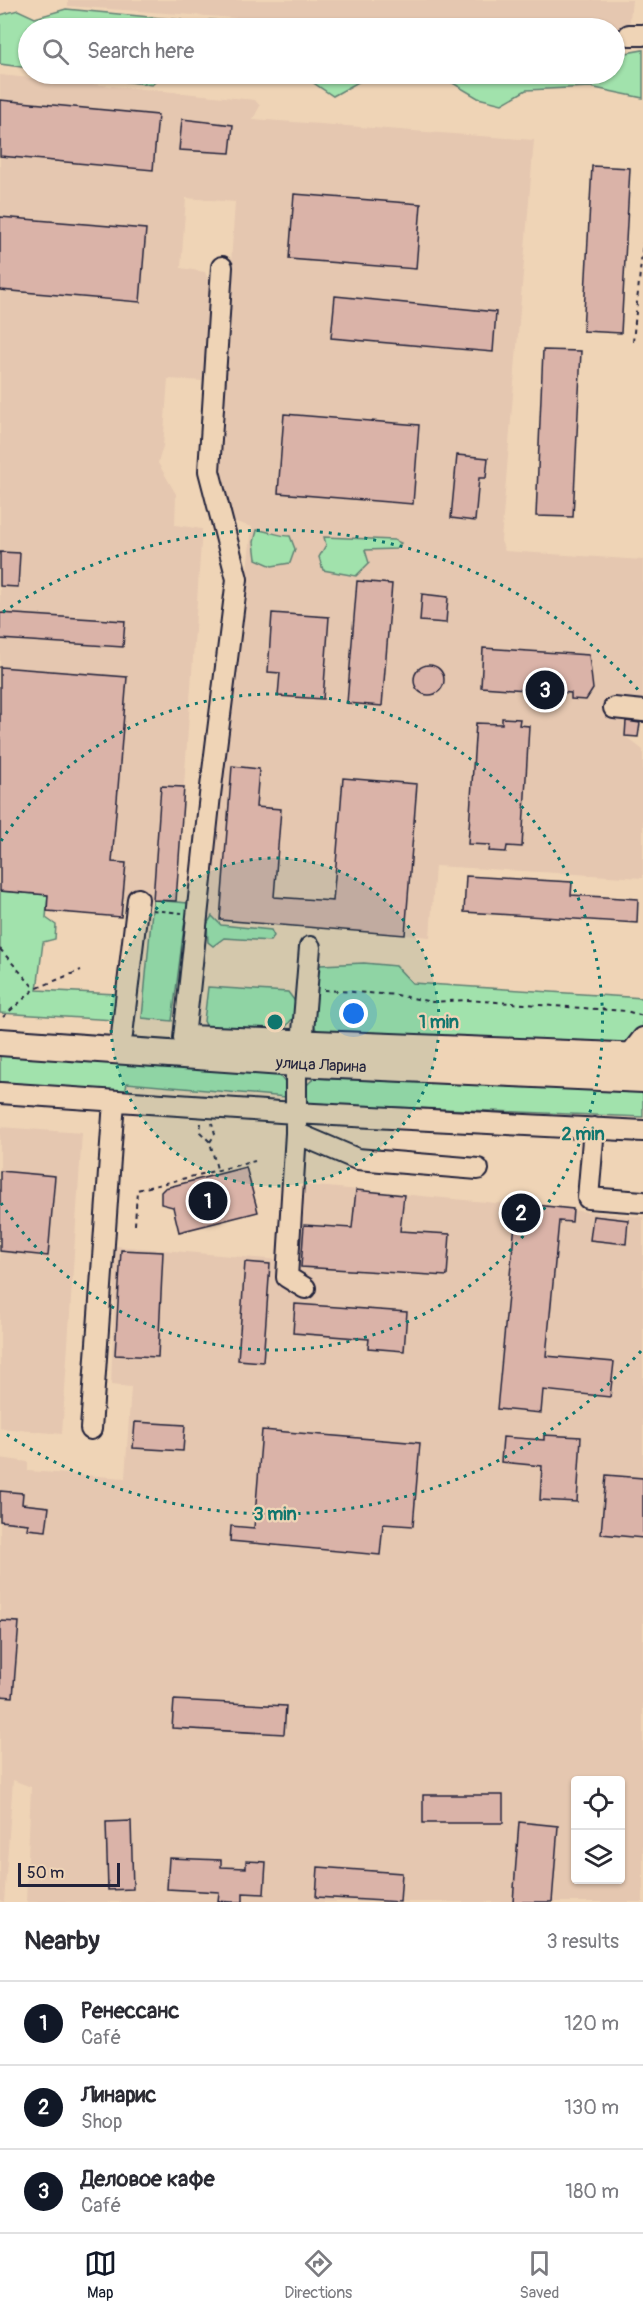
<!DOCTYPE html>
<meta charset="utf-8">
<style>
:root{--surface:#fff;--page:#f7f7f7;--text:#2b2b33;--muted:#7c7c81;--line:#e1e1e2;--accent:#111827}
body{margin:0;font-family:Pangolin,sans-serif;background:var(--page);color:var(--text)}
.controls{position:absolute;right:18px;bottom:18px;display:grid;overflow:hidden;border-radius:6px;box-shadow:0 2px 4px #0004}
.controls button{width:54px;height:54px;display:grid;place-items:center;padding:0;border:0;border-bottom:2px solid var(--line);background:var(--surface);color:var(--text);font:30px sans-serif}
.scale{position:absolute;left:18px;bottom:15px;width:102px;box-sizing:border-box;padding-left:6px;border:3px solid #22223b;border-top:0;font-size:16px;line-height:21px;white-space:nowrap;color:#22223b;-webkit-text-stroke:4px #efd4b6;paint-order:stroke}
.you{position:absolute;left:354px;top:1014px;width:21px;height:21px;margin:-15px;border:4px solid #fff;border-radius:50%;background:#1a73e8;box-shadow:0 0 0 9px #1a73e833}
.badge{display:grid;place-items:center;width:39px;height:39px;border-radius:50%;background:var(--accent);color:#fff;font-size:20px;font-weight:700}
.pin{position:absolute;translate:-50% -50%;border:3px solid #fff;box-shadow:0 2px 6px #0006}
.list{margin:0;padding:0;list-style:none}
h2{display:flex;justify-content:space-between;align-items:center;height:78px;margin:0;padding:0 24px;font-size:26px}
h2 small{font-size:20px;font-weight:400;color:var(--muted)}
.list li{display:grid;grid-template-columns:39px 1fr auto;gap:18px;align-items:center;box-sizing:border-box;height:84px;padding:0 24px;border-top:2px solid var(--line)}
.list b{display:block;font-size:22px;white-space:nowrap}
.list p{margin:0;font-size:20px;white-space:nowrap;color:var(--muted)}
.list em{font-size:20px;font-style:normal;color:var(--muted)}
.icon{flex:none;width:33px;height:33px;fill:none;stroke:currentColor;stroke-width:2;stroke-linecap:round;stroke-linejoin:round}
.map{position:relative;flex:none;width:643px;height:1902px;overflow:hidden}
.search{position:absolute;background:var(--surface);box-shadow:0 2px 4px #0004;left:18px;right:18px;top:18px;height:66px;display:flex;align-items:center;gap:15px;box-sizing:border-box;padding:0 21px;border-radius:33px;color:var(--muted);font-size:22px}
.sheet{height:330px;background:var(--surface)}
nav{display:flex;justify-content:space-around;align-items:center;box-sizing:border-box;height:84px;border-top:2px solid var(--line);background:var(--surface);font-size:16px;color:var(--muted)}
nav a{display:grid;justify-items:center;gap:3px}
nav .on{color:var(--accent)}
.map>svg:first-child{display:block}
.built{fill:#e5c7b0;fill-rule:evenodd}
.green{fill:#a1e2ac;stroke:#628274;stroke-width:1.5}
.building{fill:#dab3a8;stroke:#22223b;stroke-width:1.5}
.lines{fill:none;stroke-linecap:round;stroke-linejoin:round}
.minor-casing{stroke:#22223b;stroke-width:24}
.major-casing{stroke:#22223b;stroke-width:30}
.path{stroke:#22223b;stroke-width:2;stroke-dasharray:4.5 4.5;stroke-linecap:butt}
.minor{stroke:#efd4b6;stroke-width:20}
.major{stroke:#efd4b6;stroke-width:26}
.ring{fill:none;stroke:#0f766e;stroke-width:3;stroke-dasharray:3 6}
.labels{text-anchor:middle;stroke-width:4.5;stroke-linejoin:round;paint-order:stroke}
.street-label{font-size:16px;fill:#22223b;stroke:#efd4b6}
.centre{fill:#0f766e;stroke:#efd4b6;stroke-width:3}
.ring-label{font-size:18px;text-anchor:middle;font-weight:bold;fill:#0f766e;stroke:#efd4b6;stroke-width:4.5;stroke-linejoin:round;paint-order:stroke}
</style>
<div class="map">
<svg width="643" height="1902" viewBox="0 0 643 1902">
<rect width="100%" height="100%" fill="#efd4b6"/>
<filter id="ink" filterUnits="userSpaceOnUse"><feTurbulence type="fractalNoise" baseFrequency=".0167" numOctaves="2"/><feDisplacementMap in="SourceGraphic" scale="12" xChannelSelector="R" yChannelSelector="G"/><feConvolveMatrix kernelMatrix="1 2 1 2 8 2 1 2 1" color-interpolation-filters="sRGB"/></filter>
<g filter="url(#ink)">
<path class="built" d="M68,0H632L627,47L615,46L614,28H373L68,6Z
M0,75L255,100L260,106L253,119L534,140L501,541L505,551L643,560V704L627,715L625,736L643,750V878L435,866L430,937L206,918L252,527L229,520L217,477L235,202L186,198L181,268L205,272L213,293L204,381L168,379L163,446L158,463L176,494L175,525L202,529L176,901L123,898L121,917L47,911L48,895L0,891Z
M0,1127L82,1133L62,1434L0,1428Z
M285,1183L643,1217V1902H26L31,1787L13,1780L4,1902L0,1901V1458L28,1462V1471L125,1478L131,1387L111,1385L116,1246L279,1260ZM576,1780H620V1880H576Z"/>
<path class="green" d="M66,9L181,20L192,26L210,20L286,28H28V68L0,64V15L18,10L35,18Z
M643,50V98L590,87L526,90L502,104L478,98L441,76L412,74H614L615,55Z
M70,74H163L152,85Z
M267,74H392L371,75L333,96L309,80Z
M257,530C270,531 278,536 290,536L295,549L290,563L272,566L256,559L254,542Z
M324,537L394,540L401,543L396,549L365,550L369,563L356,576L323,570L319,557L326,545Z
M0,891L48,895L46,918L56,925L55,939L43,942L37,990L116,994L114,1020L0,1013Z
M153,900L188,903L189,915L185,919L172,1021L142,1018Z
M212,916L221,925L271,930L274,936L270,941L224,938L213,946L208,942L207,924Z
M364,963L396,966L412,983L643,998V1049L322,1036C307,1024 310,999 308,981L320,965Z
M208,987L288,992L297,1004L296,1014L281,1033L208,1029L204,1021Z
M0,1054L279,1075L287,1085L286,1097L127,1083L125,1094L0,1082Z
M314,1078L643,1092V1117L393,1107L356,1112L313,1109L308,1103L306,1086Z"/>
<path class="building" d="M0,100L158,115L153,170L0,156Z
M182,119L233,125L230,153L179,150Z
M592,166L630,168L621,333L583,331Z
M294,194L421,204L416,269L289,259Z
M0,217L146,229L140,302L0,290Z
M335,296L496,312L493,352L331,338Z
M543,350L581,351L573,517L536,516Z
M284,414L419,425L413,504L278,493Z
M457,455L488,458L486,478H479L475,521L451,518Z
M0,552L20,553L18,587L0,586Z
M357,581L392,584L382,706L347,703Z
M422,594L448,597L446,623L420,621Z
M0,613L125,621L123,647L0,639Z
M272,613L329,617L323,699L278,696L280,673L268,672Z
M483,648L589,655L593,689L586,700L571,699V693L481,687Z
M414 680a15 15 0 1 1 30 0a15 15 0 1 1-30 0Z
M0,667L127,677L112,862L126,863L121,917L47,911L48,895L0,891Z
M502,718L520,719L519,725L529,726L522,847L507,846L506,852L489,851L490,845L468,844L476,723L502,724Z
M626,721L640,723L638,737L625,736Z
M232,766L259,769L256,807L281,809L274,897L333,901L343,778L417,784L405,935L220,920Z
M161,786L184,787L176,901L153,900Z
M466,876L572,882L571,895L638,899L637,923L464,912Z
M246,1167L258,1212L179,1232L173,1207L161,1204V1192L165,1188Z
M0,1171L55,1176L48,1256L0,1251Z
M356,1190L404,1195L400,1231L450,1234L447,1276L301,1267L304,1225L352,1228Z
M517,1203L573,1209L572,1222L559,1221L546,1356L614,1362L610,1397L543,1390L541,1413L497,1409Z
M593,1216L628,1220L626,1244L590,1240Z
M121,1250L163,1252L158,1357L115,1355Z
M245,1262L270,1264L263,1362L238,1360Z
M295,1304L407,1312L404,1351L368,1348L369,1339L293,1333Z
M135,1422L185,1425L183,1451L133,1448Z
M262,1430L420,1443L413,1526L383,1524L380,1555L230,1541L231,1526L254,1528Z
M544,1435L581,1437L577,1502L540,1500L542,1466L501,1462L503,1437L544,1440Z
M606,1475L643,1478V1538L601,1534Z
M0,1491L23,1493L22,1504L49,1507L46,1531L27,1529L28,1524L0,1521Z
M0,1621L19,1622L13,1697L0,1696Z
M174,1700L286,1706L284,1734L172,1728Z
M423,1795H503V1823H423Z
M131,1821L133,1889L108,1890L106,1822Z
M519,1822L558,1826L552,1902H513Z
M169,1858L221,1860V1867L246,1868V1861L266,1862L264,1894L243,1893V1902H231L218,1901L219,1892L167,1889Z
M318,1867L402,1873L400,1902L316,1897Z"/>
<g class="lines">
<g class="minor-casing">
<path id="minor" d="M629,35H643
M614,708L643,711
M122,1035L138,899
M184,1038L210,795L237,579L209,471L222,267
M302,1044L310,947
M628,1057L643,1038
M296,1063V1133L357,1159L478,1169
M0,1093L295,1113L643,1131
M594,1128L588,1198L643,1202
M296,1133L287,1277L305,1288
M91,1429L114,1101"/>
</g>
<g class="major-casing">
<g id="major">
<path d="M188,1039L643,1057"/>
<path id="s1" d="M0,1042L296,1063L643,1079"/>
</g>
</g>
<path class="path" d="M633,342L643,242
M152,910L182,913
M0,949L35,989
M324,990L397,995L432,1002L467,1000L626,1011L643,1016
M3,1017L35,989L81,970
M201,1123L200,1132L210,1142L217,1169
M210,1142L215,1134L212,1123
M135,1225L137,1190L255,1161"/>
<use href="#minor" class="minor"/>
<use href="#major" class="major"/>
</g>
</g>
<circle cx="275" cy="1022" r="164" fill="#0f766e" fill-opacity=".12"/>
<g class="ring">
<circle cx="275" cy="1022" r="164"/>
<path d="M1 841A328 328 0 1 1 1 1203"/>
<path d="M641 1351A492 492 0 0 1 3 1432M3 612A492 492 0 0 1 641 693"/>
</g>
<g class="labels">
<g class="street-label">
<text dy="6" stroke="none"><textPath href="#s1" startOffset="322">улица Ларина</textPath></text>
</g>
</g>
<circle cx="275" cy="1022" r="9" class="centre"/>
<g class="ring-label">
<text x="439" y="1028">1 min</text>
<text x="583" y="1140">2 min</text>
<text x="275" y="1520">3 min</text>
</g>
</svg>
<div class="controls">
<button><svg class="icon" aria-label="locate" viewBox="0 0 24 24"><circle cx="12" cy="12" r="6"/><path d="M12 2v4M12 18v4M2 12h4M18 12h4"/></svg></button>
<button><svg class="icon" aria-label="layers" viewBox="0 0 24 24"><path d="M12 4l9 5-9 5-9-5zM3 14l9 5 9-5"/></svg></button>
</div>
<div class="scale">50 m</div>
<div class="you"></div>
<div class="pin badge" style="left:208px;top:1201px">1</div>
<div class="pin badge" style="left:521px;top:1213px">2</div>
<div class="pin badge" style="left:545px;top:690px">3</div>
<div class="search"><svg class="icon" aria-label="search" viewBox="0 0 24 24"><circle cx="10" cy="10" r="6"/><path d="M15 15l6 6"/></svg>Search here</div>
</div>
<section class="sheet">
<h2>Nearby<small>3 results</small></h2>
<ul class="list">
<li><span class="badge">1</span><div><b>Ренессанс</b><p>Café</p></div><em>120 m</em></li>
<li><span class="badge">2</span><div><b>Линарис</b><p>Shop</p></div><em>130 m</em></li>
<li><span class="badge">3</span><div><b>Деловое кафе</b><p>Café</p></div><em>180 m</em></li>
</ul>
</section>
<nav>
<a class="on"><svg class="icon" aria-label="map" viewBox="0 0 24 24"><path d="M3 6l6-2 6 2 6-2v14l-6 2-6-2-6 2zM9 4v14M15 6v14"/></svg>Map</a>
<a><svg class="icon" aria-label="directions" viewBox="0 0 24 24"><path d="M12 3l9 9-9 9-9-9zM9 14v-3h6M13 9l2 2-2 2"/></svg>Directions</a>
<a><svg class="icon" aria-label="saved" viewBox="0 0 24 24"><path d="M7 4h10v16l-5-4-5 4z"/></svg>Saved</a>
</nav>
